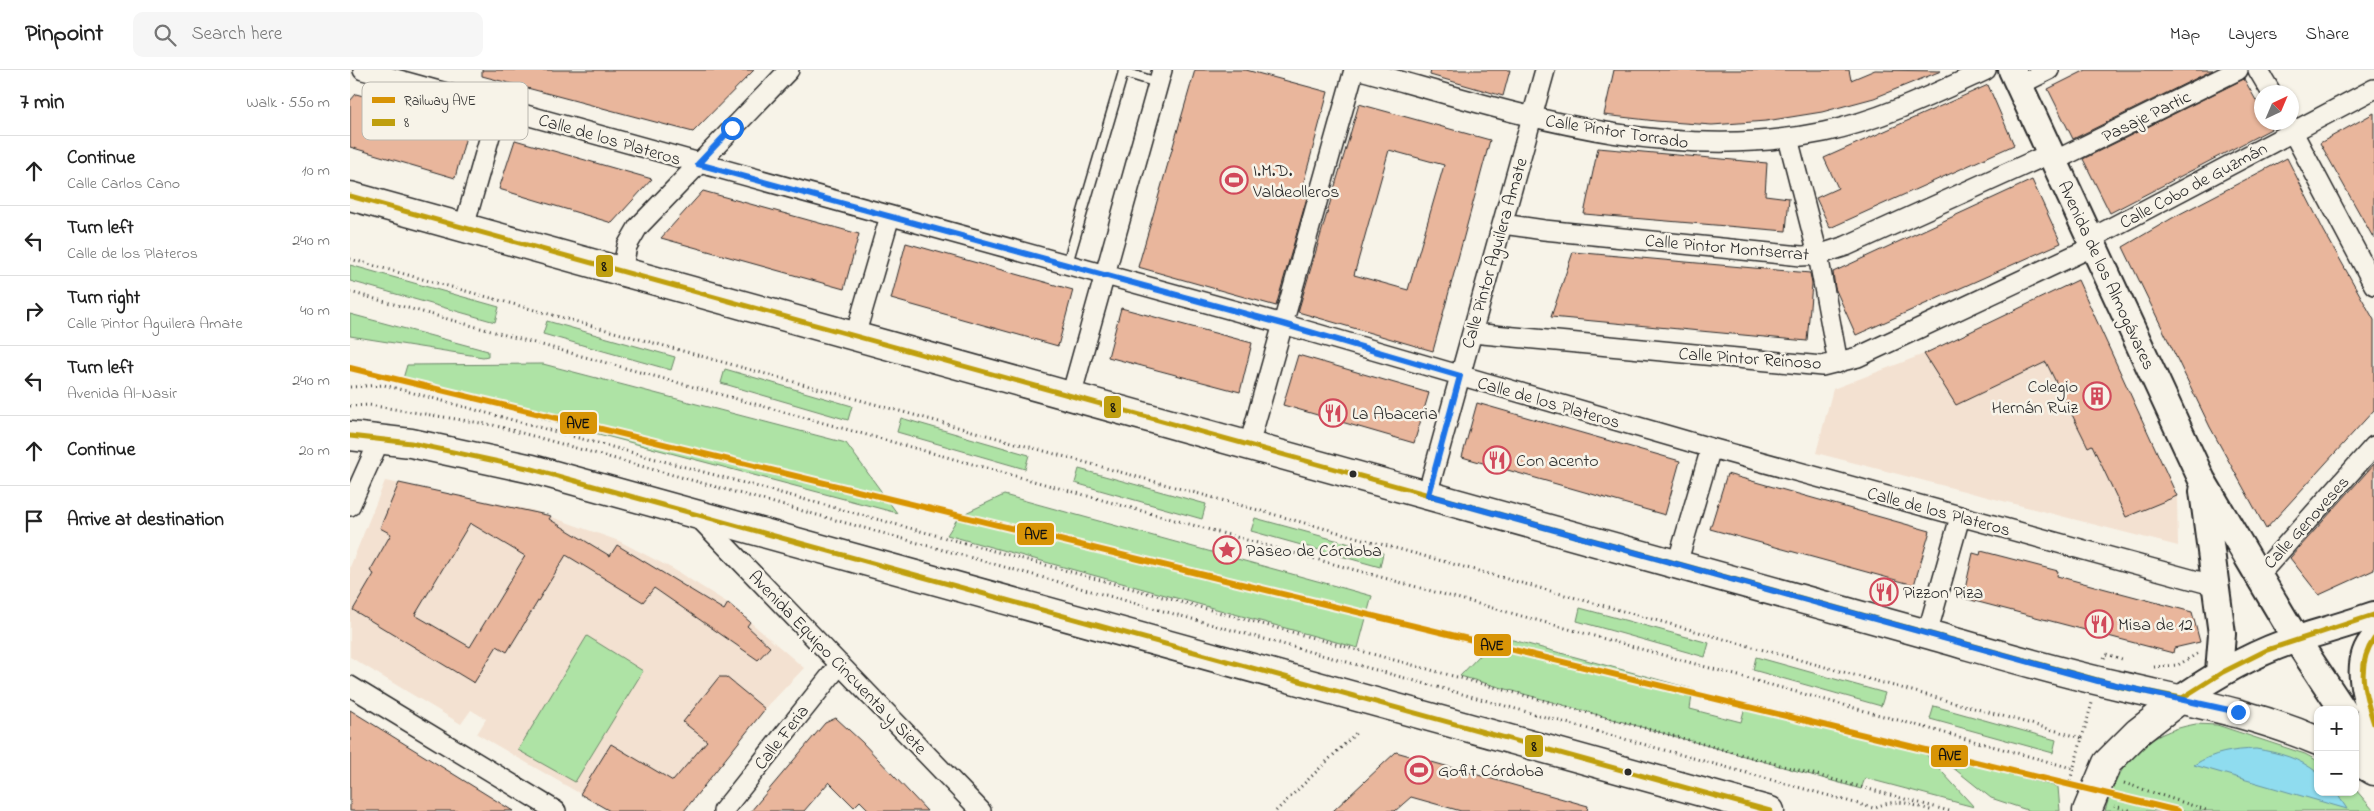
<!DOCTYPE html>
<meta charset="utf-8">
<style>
:root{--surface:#fff;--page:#f6f6f6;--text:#222;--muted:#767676;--line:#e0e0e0}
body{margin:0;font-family:"Indie Flower",sans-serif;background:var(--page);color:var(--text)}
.controls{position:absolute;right:15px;bottom:15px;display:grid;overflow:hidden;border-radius:10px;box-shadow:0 1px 4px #0004}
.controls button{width:45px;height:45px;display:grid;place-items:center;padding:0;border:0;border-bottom:1px solid var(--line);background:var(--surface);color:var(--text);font:25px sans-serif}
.compass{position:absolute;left:1904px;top:15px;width:45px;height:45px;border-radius:50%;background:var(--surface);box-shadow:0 1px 4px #0004;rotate:44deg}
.stop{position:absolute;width:15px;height:15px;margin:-11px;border:4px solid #1a73e8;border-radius:50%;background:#fff}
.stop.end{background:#1a73e8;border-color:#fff;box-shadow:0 1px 5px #0008}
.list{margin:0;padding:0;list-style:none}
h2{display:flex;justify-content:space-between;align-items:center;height:65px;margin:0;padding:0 20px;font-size:21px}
h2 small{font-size:16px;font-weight:400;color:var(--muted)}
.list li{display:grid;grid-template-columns:32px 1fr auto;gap:15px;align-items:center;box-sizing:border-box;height:70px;padding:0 20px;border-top:1px solid var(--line)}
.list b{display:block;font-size:19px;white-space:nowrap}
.list p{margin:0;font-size:16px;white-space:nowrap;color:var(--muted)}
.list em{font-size:16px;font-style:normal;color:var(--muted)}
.icon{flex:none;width:28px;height:28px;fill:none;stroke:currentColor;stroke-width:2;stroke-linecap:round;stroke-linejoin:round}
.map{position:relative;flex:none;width:2024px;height:741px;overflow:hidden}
header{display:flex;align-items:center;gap:30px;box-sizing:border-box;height:70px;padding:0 25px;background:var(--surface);border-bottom:1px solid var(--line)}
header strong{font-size:24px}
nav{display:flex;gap:28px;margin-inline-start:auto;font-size:18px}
.search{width:350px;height:45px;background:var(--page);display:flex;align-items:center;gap:12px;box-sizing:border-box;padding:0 18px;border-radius:10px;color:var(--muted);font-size:19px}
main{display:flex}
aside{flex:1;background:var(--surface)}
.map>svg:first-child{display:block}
.built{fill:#f3e1d1}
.green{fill:#aee3a5;stroke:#6c8768}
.water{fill:#8fdcef;stroke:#6795a1}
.building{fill:#e9b69c;stroke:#2b2b2b;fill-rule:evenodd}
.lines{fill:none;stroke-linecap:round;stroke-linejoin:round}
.lane-casing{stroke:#2b2b2b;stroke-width:12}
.street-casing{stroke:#2b2b2b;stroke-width:22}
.secondary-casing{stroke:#2b2b2b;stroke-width:30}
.primary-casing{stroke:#2b2b2b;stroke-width:31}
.path{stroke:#2b2b2b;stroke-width:3;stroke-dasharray:1 4;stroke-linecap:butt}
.lane{stroke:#f7f3e8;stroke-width:9}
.street{stroke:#f7f3e8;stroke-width:19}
.secondary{stroke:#f7f3e8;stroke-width:26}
.primary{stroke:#f7f3e8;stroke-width:28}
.bus-1-casing{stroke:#f7f3e8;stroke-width:9}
.bus-1{stroke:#bf9f0f;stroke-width:5}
.rail-1-casing{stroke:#f7f3e8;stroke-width:10}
.rail-1{stroke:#d89406;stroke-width:6}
.route{stroke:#1a73e8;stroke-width:6}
.bus-dot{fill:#2b2b2b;stroke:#f7f3e8;stroke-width:2}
.labels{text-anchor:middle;stroke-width:5;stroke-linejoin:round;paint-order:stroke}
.street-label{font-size:18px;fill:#2b2b2b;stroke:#f7f3e8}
.poi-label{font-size:18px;fill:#2b2b2b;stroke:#f7f3e8;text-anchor:start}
.key{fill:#f7f3e8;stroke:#bab7af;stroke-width:1}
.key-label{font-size:14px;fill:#2b2b2b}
.line-badge{stroke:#f7f3e8;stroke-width:2}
.pale-badge-label{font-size:14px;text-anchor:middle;font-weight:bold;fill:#111}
</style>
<header>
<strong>Pinpoint</strong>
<div class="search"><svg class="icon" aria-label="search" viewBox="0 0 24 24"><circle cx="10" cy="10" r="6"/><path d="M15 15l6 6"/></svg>Search here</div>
<nav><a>Map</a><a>Layers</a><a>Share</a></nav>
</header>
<main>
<aside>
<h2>7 min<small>Walk · 550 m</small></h2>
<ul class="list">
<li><svg class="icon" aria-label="ahead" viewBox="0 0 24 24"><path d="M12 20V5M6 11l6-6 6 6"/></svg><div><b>Continue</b><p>Calle Carlos Cano</p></div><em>10 m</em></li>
<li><svg class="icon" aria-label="left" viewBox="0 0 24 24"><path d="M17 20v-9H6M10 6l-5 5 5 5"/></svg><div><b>Turn left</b><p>Calle de los Plateros</p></div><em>240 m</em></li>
<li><svg class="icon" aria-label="right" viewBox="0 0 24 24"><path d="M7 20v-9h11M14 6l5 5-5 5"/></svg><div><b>Turn right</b><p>Calle Pintor Aguilera Amate</p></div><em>40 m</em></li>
<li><svg class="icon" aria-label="left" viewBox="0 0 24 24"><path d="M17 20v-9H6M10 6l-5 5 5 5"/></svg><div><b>Turn left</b><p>Avenida Al-Nasir</p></div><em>240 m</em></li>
<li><svg class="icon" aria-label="ahead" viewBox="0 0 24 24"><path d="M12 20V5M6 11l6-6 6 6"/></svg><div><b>Continue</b></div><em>20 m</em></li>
<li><svg class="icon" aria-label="arrive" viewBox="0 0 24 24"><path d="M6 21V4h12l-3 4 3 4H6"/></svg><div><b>Arrive at destination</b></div></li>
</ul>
</aside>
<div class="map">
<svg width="2024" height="741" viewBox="0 0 2024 741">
<rect width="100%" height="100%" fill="#f7f3e8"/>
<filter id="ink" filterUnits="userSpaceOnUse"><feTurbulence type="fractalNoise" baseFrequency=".02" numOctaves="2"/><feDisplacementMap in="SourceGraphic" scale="10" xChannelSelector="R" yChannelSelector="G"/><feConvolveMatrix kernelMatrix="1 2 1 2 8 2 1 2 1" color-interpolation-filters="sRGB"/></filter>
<g filter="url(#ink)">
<path class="built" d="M1728,210L1827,426L1828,476L1466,383L1483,319L1574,284Z
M35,411L182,440L269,471L323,499L378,533L454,598L415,639L334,741H260L127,664L136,649L121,640L111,654L0,587V497Z"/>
<path class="green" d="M0,195L149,237L145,252L0,211Z
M0,244L138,281V286L133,287L0,266Z
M197,251L325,287L321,300L193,264Z
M193,294L496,373L547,443L52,312L57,295Z
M375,299L502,336L498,350L371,313Z
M551,348L679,385L675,399L547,362Z
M729,399L856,434L852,449L725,413Z
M654,425L1022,526L1008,578L597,465L609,446Z
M905,448L1033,483L1030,497L901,461Z
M1230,538L1359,573L1355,587L1227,551Z
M237,566L293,601L225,712L168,680Z
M1148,566L1343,619L1340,639L1391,652L1396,633L1573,681L1624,737L1515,708L1511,719L1110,606Z
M1406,587L1535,623L1531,636L1403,600Z
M1584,636L1706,670L1703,683L1580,649Z
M1846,654L1867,655L1955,684L1968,691V722H2005V719L2024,741H1755C1769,691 1794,663 1846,654Z
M1587,685L1708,717L1710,741H1680L1641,728Z"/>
<path class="water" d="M1906,679C1930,683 1949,688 1968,703V722H1986L1997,739L1844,695C1864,682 1883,680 1906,679Z"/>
<path class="building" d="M132,0H404L343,62L132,6Z
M845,0H896L978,22L951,122L958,124L926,236L788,197Z
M1081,0H1160L1153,26L1080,5Z
M1264,0H1499L1501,10L1525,0L1591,1L1524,28L1472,42L1416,51L1362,55L1306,51L1254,45Z
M1736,0H1863L1723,69L1698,19Z
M1894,9L1912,41V52H1918L1921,59L1760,143L1733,89Z
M1638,15L1664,75L1480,158L1466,128L1488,118L1474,88Z
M6,24L119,55L105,108L0,77V31Z
M1009,34L1140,70L1083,281L948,242ZM1039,80L1094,95L1058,220L1004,205Z
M2024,43V169L1970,73Z
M165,70L302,109L262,153L149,119Z
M1248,78L1417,93L1415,125L1439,128L1436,161L1234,144Z
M1937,88L1974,161L2024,250V340L1916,459L1860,357L1773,177L1824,147Z
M1682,110L1711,173L1506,265L1485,218L1483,202Z
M353,121L509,164L494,219L311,168Z
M556,173L723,220L708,276L541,229Z
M1223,182L1460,203L1462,214L1457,271L1201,247Z
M1728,210L1827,426L1776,447L1742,375L1738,377L1696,292L1606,335L1574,284Z
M771,238L902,273L890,322L758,287Z
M948,285L1079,323L1064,373L933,335Z
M1127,333L1330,391L1315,445L1112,387Z
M2024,394V500L1969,525L1940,488Z
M1377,404L1580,461L1564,515L1360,459Z
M49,413L201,446L199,449L260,486L267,475L374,540L378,533L400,552L397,556L420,577L408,590L304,518L293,532L216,485L157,582L147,576L124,613L3,540L24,504L20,501L41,464L30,458ZM120,453L175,486L120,577L65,545Z
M1631,481L1708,501L1707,506L1842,542L1850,572L1824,578L1823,583L1613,528L1623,483L1630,485Z
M369,607H376L415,639L334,741H260L230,724L261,674L323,711L357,671L333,652Z
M0,640L163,741H0Z
M486,648L512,672L577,741H520L510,731L504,737L479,712L454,741H401L475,653Z
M1046,682L1238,736L1237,741H1111L1061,727L1045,741H983Z"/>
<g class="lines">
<g class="lane-casing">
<path id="lane" d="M773,2L809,13
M717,195L774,0"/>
</g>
<g class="street-casing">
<path id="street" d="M13,0L933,254L1361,378L1866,516
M1011,0C1162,42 1316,95 1474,62C1531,50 1584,24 1636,0
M1908,0L1921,22
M1669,15L1699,0
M1938,53L2024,215
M1438,68L1468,185L1488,293
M1704,91L1888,0
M1153,154L1194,160L1451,186L1468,185L1496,176L1701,83
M114,157L148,38
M1740,169L2024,19
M272,201L277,176L288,157L439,0
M1122,263L1472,296L1508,287L1744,176
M505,266L540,146
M721,326L812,0
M899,375L1004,0
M1077,425L1195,0
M0,436L30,369
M347,446L631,741
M1327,494L1361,378
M1909,505L2024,376
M1577,564L1610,447
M0,616L206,741
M373,741L490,594"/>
</g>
<g class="secondary-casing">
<path id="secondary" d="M1662,0L1852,410L1946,569L1993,640
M1853,421L1872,564L1869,602
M2024,569C2003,592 2016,628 2024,654
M1832,628C1867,604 1906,582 1947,569C1973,561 1999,554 2024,545
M2005,657L2024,685"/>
</g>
<g class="primary-casing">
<path id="primary" d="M0,126L1577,564C1641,582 1706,602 1771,616C1839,632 1903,643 1968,671
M0,366L61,373L182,399L1420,741
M2005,690L2024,701
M1737,741L1757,693L1788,662L1832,628"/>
</g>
<path class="path" d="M0,189L1732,668L1718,718
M0,222L1725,699
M0,317L34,315L1599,741
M0,336L19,335L143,355L1523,738C1551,727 1557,734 1584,741
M1754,588L1756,584L1772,589
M1804,597L1828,595L1847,584
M1732,668L1742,633
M1774,713L1859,741
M1764,736L1783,741
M926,741L1008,661"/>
<use href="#lane" class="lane"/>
<use href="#street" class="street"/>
<use href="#secondary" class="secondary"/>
<use href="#primary" class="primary"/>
<g class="bus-1-casing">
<path id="bus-1" d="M0,126L1772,617L1832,628L1873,602L1917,580L2024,545
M0,366L61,373L182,399L1420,741
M2024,569C2005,596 2015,625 2024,654"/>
</g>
<use href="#bus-1" class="bus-1"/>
<g class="rail-1-casing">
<path id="rail-1" d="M0,298L1828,741"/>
</g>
<use href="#rail-1" class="rail-1"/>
</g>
</g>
<g class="lines" filter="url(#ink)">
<path class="route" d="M382,58L348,94L933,254L1110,306L1078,425L1748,611L1888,642"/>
</g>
<defs>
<g id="stadium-ring" transform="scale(1.4375)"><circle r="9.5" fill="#f7f3e8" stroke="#d1495b" stroke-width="1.5"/><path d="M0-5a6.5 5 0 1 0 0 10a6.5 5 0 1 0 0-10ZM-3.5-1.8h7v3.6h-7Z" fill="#d1495b"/></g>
<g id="building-ring" transform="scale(1.4375)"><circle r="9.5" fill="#f7f3e8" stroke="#d1495b" stroke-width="1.5"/><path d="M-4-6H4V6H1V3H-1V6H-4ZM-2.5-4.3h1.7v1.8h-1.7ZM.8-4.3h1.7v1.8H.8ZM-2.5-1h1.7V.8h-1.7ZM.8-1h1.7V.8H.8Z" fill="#d1495b"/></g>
<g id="restaurant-ring" transform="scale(1.4375)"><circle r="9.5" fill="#f7f3e8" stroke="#d1495b" stroke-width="1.5"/><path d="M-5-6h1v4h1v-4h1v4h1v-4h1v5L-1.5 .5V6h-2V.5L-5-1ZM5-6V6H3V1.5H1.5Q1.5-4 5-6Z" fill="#d1495b"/></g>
<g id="sight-ring" transform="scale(1.4375)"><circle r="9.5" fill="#f7f3e8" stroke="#d1495b" stroke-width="1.5"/><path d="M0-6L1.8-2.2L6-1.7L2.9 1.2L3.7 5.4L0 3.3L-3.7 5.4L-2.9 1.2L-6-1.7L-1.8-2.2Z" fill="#d1495b"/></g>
</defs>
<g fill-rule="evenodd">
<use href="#stadium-ring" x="884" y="110"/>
<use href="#building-ring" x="1747" y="326"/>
<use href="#restaurant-ring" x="983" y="343"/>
<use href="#restaurant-ring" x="1147" y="390"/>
<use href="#sight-ring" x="877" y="480"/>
<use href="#restaurant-ring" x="1534" y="522"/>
<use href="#restaurant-ring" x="1749" y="554"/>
<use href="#stadium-ring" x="1069" y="700"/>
</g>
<g class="bus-dot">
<circle cx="1003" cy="404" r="4.5"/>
<circle cx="1278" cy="702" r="4.5"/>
</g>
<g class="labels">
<g class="street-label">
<text transform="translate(1796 46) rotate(-26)" y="6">Pasaje Partic</text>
<text transform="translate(1267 61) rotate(9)" y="6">Calle Pintor Torrado</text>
<text transform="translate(260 69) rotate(16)" y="6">Calle de los Plateros</text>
<text transform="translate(1843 115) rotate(-28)" y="6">Calle Cobo de Guzmán</text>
<text transform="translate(1377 177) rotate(5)" y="6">Calle Pintor Montserrat</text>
<text transform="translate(1144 183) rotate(-74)" y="6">Calle Pintor Aguilera Amate</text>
<text transform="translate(1757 205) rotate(65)" y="6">Avenida de los Almogávares</text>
<text transform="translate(1400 288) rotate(4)" y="6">Calle Pintor Reinoso</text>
<text transform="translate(1199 332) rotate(16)" y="6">Calle de los Plateros</text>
<text transform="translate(1589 441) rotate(15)" y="6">Calle de los Plateros</text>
<text transform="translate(1956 452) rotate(-48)" y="6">Calle Genoveses</text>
<text transform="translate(488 592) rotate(46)" y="6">Avenida Equipo Cincuenta y Siete</text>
<text transform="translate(431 667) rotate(-52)" y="6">Calle Feria</text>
</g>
<g class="poi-label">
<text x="903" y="106">I.M.D.<tspan x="903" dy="21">Valdeolleros</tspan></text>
<text x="1728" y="322" text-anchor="end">Colegio<tspan x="1728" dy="21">Hernán Ruiz</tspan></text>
<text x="1002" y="349">La Abaceria</text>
<text x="1166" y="396">Con acento</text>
<text x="896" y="486">Paseo de Córdoba</text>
<text x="1553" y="528">Pizzon Piza</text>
<text x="1768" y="560">Misa de 12</text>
<text x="1088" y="706">Gofit Córdoba</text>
</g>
</g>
<rect x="12" y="12" width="166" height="58" rx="8" class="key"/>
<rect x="22" y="27" width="23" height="6" fill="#d89406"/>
<rect x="22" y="49" width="23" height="7" fill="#bf9f0f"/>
<g class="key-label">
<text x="54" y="35">Railway AVE</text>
<text x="54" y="57">8</text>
</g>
<g class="line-badge">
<rect x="245" y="184" width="19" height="24" rx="5" fill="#bf9f0f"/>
<rect x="753" y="325" width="19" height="24" rx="5" fill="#bf9f0f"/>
<rect x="209" y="341" width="39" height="24" rx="5" fill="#d89406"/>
<rect x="666" y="452" width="39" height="24" rx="5" fill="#d89406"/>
<rect x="1123" y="563" width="39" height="24" rx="5" fill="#d89406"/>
<rect x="1174" y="664" width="20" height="24" rx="5" fill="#bf9f0f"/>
<rect x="1580" y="674" width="39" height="24" rx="5" fill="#d89406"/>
</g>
<g class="pale-badge-label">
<text x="254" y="201">8</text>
<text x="763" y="342">8</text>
<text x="228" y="358">AVE</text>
<text x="686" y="469">AVE</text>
<text x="1142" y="580">AVE</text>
<text x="1184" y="681">8</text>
<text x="1600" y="690">AVE</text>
</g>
</svg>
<div class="controls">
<button>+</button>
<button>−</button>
</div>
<svg class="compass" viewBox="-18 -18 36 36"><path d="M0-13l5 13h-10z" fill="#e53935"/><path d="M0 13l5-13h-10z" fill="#767676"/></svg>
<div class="stop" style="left:382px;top:58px"></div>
<div class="stop end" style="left:1888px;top:642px"></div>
</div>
</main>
